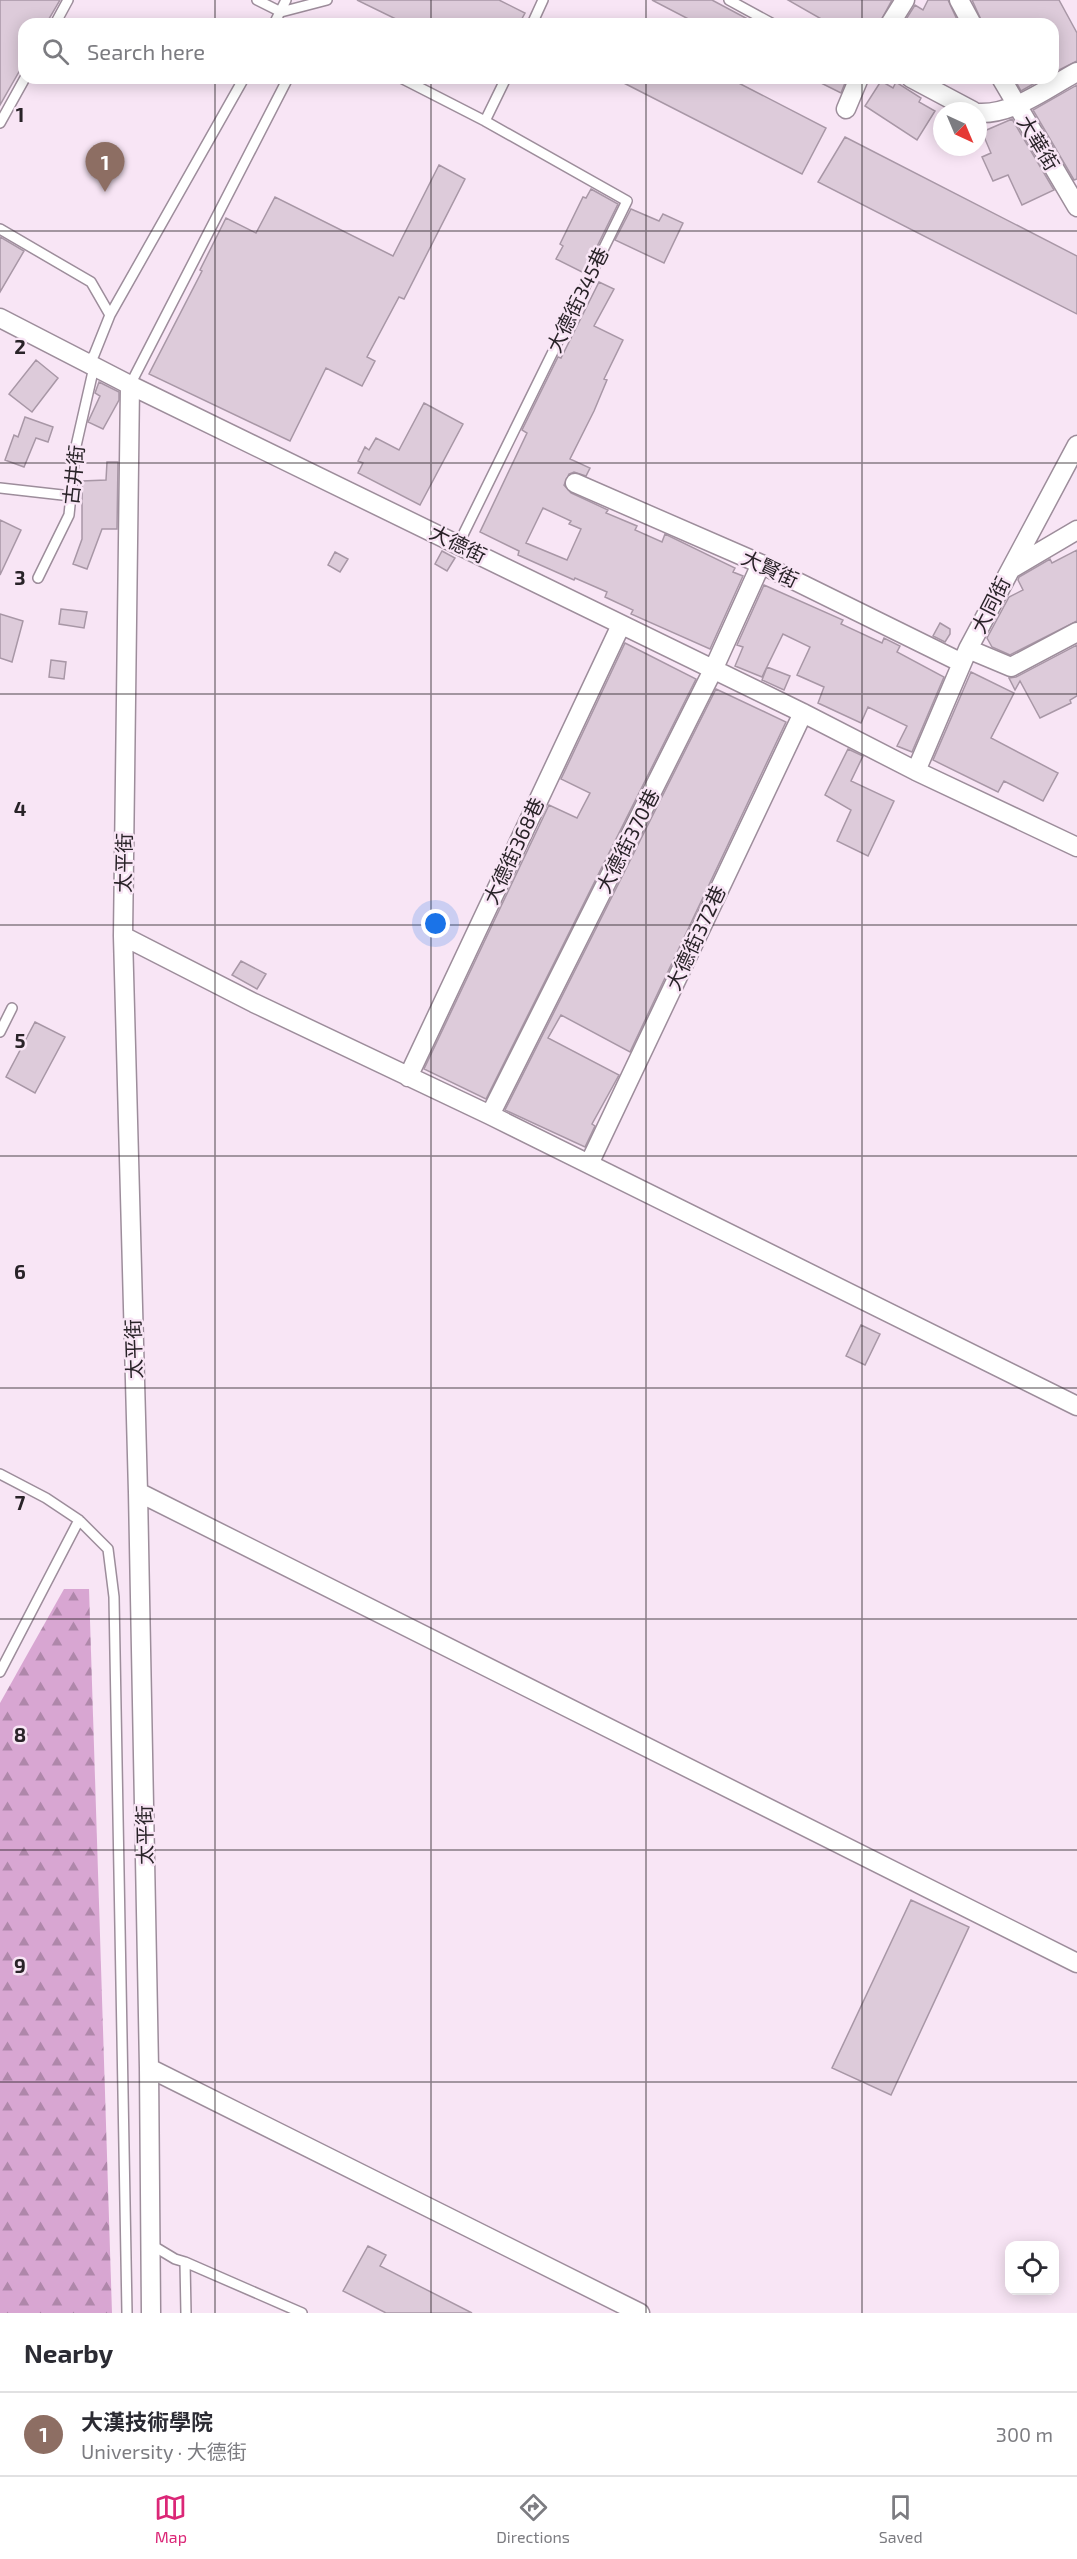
<!DOCTYPE html>
<meta charset="utf-8">
<style>
:root{--surface:#fff;--page:#f7f7f7;--text:#2b2b33;--muted:#7c7c81;--line:#e1e1e2;--accent:#db2777}
body{margin:0;font-family:"Exo 2","Noto Sans TC",sans-serif;background:var(--page);color:var(--text)}
.controls{position:absolute;right:18px;bottom:18px;display:grid;overflow:hidden;border-radius:12px;box-shadow:0 3px 15px #0003}
.controls button{width:54px;height:54px;display:grid;place-items:center;padding:0;border:0;border-bottom:2px solid var(--line);background:var(--surface);color:var(--text);font:30px sans-serif}
.compass{position:absolute;left:933px;top:102px;width:54px;height:54px;border-radius:50%;background:var(--surface);box-shadow:0 3px 15px #0003;rotate:136deg}
.you{position:absolute;left:436px;top:924px;width:21px;height:21px;margin:-15px;border:4px solid #fff;border-radius:50%;background:#1a73e8;box-shadow:0 0 0 9px #1a73e833}
.badge{display:grid;place-items:center;width:39px;height:39px;border-radius:50%;background:var(--accent);color:#fff;font-size:20px;font-weight:700}
.pin{position:absolute;translate:-50% -50px;filter:drop-shadow(0 2px 3px #0008)}
.pin::after{content:'';position:absolute;top:32px;width:21px;height:18px;background:inherit;clip-path:polygon(0 0,100% 0,50% 100%)}
.list{margin:0;padding:0;list-style:none}
h2{display:flex;justify-content:space-between;align-items:center;height:78px;margin:0;padding:0 24px;font-size:26px}
h2 small{font-size:20px;font-weight:400;color:var(--muted)}
.list li{display:grid;grid-template-columns:39px 1fr auto;gap:18px;align-items:center;box-sizing:border-box;height:84px;padding:0 24px;border-top:2px solid var(--line)}
.list b{display:block;font-size:22px;white-space:nowrap}
.list p{margin:0;font-size:20px;white-space:nowrap;color:var(--muted)}
.list em{font-size:20px;font-style:normal;color:var(--muted)}
.icon{flex:none;width:33px;height:33px;fill:none;stroke:currentColor;stroke-width:2;stroke-linecap:round;stroke-linejoin:round}
.map{position:relative;flex:none;width:1077px;height:2313px;overflow:hidden}
.search{position:absolute;background:var(--surface);box-shadow:0 3px 15px #0003;left:18px;right:18px;top:18px;height:66px;display:flex;align-items:center;gap:15px;box-sizing:border-box;padding:0 21px;border-radius:18px;color:var(--muted);font-size:22px}
.sheet{height:162px;background:var(--surface)}
nav{display:flex;justify-content:space-around;align-items:center;box-sizing:border-box;height:84px;border-top:2px solid var(--line);background:var(--surface);font-size:16px;color:var(--muted)}
nav a{display:grid;justify-items:center;gap:3px}
nav .on{color:var(--accent)}
.map>svg:first-child{display:block}
.forest{fill:url(#forest-firs)}
.building{fill:#ddcbda;stroke:#a897a6;stroke-width:1.5;fill-rule:evenodd}
.lines{fill:none;stroke-linecap:round;stroke-linejoin:round}
.lane-casing{stroke:#9d8d9b;stroke-width:12}
.street-casing{stroke:#9d8d9b;stroke-width:21}
.lane{stroke:#fff;stroke-width:9}
.street{stroke:#fff;stroke-width:18}
.grid{fill:none;stroke:#292328;stroke-width:1.5;stroke-opacity:0.55}
.labels{text-anchor:middle;stroke-width:5;stroke-linejoin:round;paint-order:stroke}
.street-label{font-size:20px;fill:#292328;stroke:#f8e5f5}
.grid-label{font-size:20px;text-anchor:middle;font-weight:bold;fill:#292328;stroke:#f8e5f5;stroke-width:5;stroke-linejoin:round;paint-order:stroke}
</style>
<div class="map">
<svg width="1077" height="2313" viewBox="0 0 1077 2313">
<defs>
<pattern id="forest-firs" width="22" height="20" patternUnits="userSpaceOnUse" patternTransform="scale(1.5)"><rect width="22" height="20" fill="#d8a6d2"/><path d="M5 1l3.5 6h-7zM16 11l3.5 6h-7z" fill="#af87aa"/></pattern>
</defs>
<rect width="100%" height="100%" fill="#f8e5f5"/>
<path class="forest" d="M64,1589H89L112,2313H0V1703Z"/>
<path class="building" d="M0,0H60L46,24H24V63L0,105Z
M357,0H499L525,13L519,24H406Z
M652,0H712L757,24H698Z
M788,0H892L879,24H830Z
M928,0H948L959,24H903L915,5L923,10Z
M972,0H1059L1077,33V61L1053,73V24H983Z
M614,78H729L826,128L802,174Z
M811,78H847L841,93Z
M1014,78H1044L1021,91Z
M881,81L893,88L896,82L921,98L919,102L935,111L917,140L865,106Z
M1077,85V179L1074,180L1033,110Z
M1012,119L1054,190L1022,205L1008,175L993,181L982,157L991,153L982,132Z
M845,137L1077,256V314L818,182Z
M439,165L465,179L404,299L399,297L367,357L375,361L362,386L326,368L290,441L149,374L202,271L200,270L226,218L256,233L275,197L393,256Z
M591,189L618,204L584,273L556,259L563,246L560,244L583,197L586,198Z
M631,209L659,221L663,214L683,223L664,263L615,240Z
M0,237L24,251L0,292Z
M599,282L614,289L594,326L623,340L604,379L607,380L594,411L570,459L590,468L586,476L574,472L569,474L564,485L571,493L608,510L606,513L637,526L635,530L662,542L665,534L735,568L733,572L743,576L710,649L631,614L633,610L605,597L607,592L575,578L574,580L518,555L519,551L480,532L527,433L522,430L558,357L561,358ZM543,508L571,521L569,524L581,529L567,560L526,543Z
M36,360L58,378L32,412L9,394Z
M99,382L119,392V400L103,429L88,422L100,396L95,393Z
M424,403L463,424L420,505L358,473L363,463L358,461L365,447L369,450L376,438L399,450Z
M25,417L53,427L48,442L36,438L24,467L5,460L14,435L18,437Z
M107,462H118L117,529H102L87,569L73,564L82,539V481L106,480Z
M0,520L21,530L0,575Z
M1077,550V621L1010,655L992,647L987,638L1009,597L1023,590L1018,580L1019,577L1050,559L1052,563Z
M442,551L455,558L447,571L435,564Z
M335,552L348,559L340,572L328,565Z
M764,585L843,620L841,624L882,643L884,638L900,646L897,652L944,677L912,752L897,746L907,726L868,707L861,723L818,703L824,687L797,675L810,647L783,634L762,677L735,666L743,647L737,645Z
M61,609L87,612L84,628L59,624Z
M0,614L23,621L12,662L0,658Z
M940,623L950,629V634L945,642L933,636Z
M625,643L696,679L486,1099L424,1069L549,805L577,818L590,793L561,779Z
M1077,645V696L1070,700L1071,703L1040,718L1020,681L1015,690L1009,678L1016,677Z
M51,660L66,662L64,679L49,677Z
M767,667L790,676L784,690L762,680Z
M971,672L1014,693L991,738L1058,773L1043,801L1004,781L998,792L933,760Z
M716,689L786,722L630,1052L561,1015L548,1038L619,1075L592,1124L595,1126L585,1147L505,1110Z
M848,749L863,756L851,781L894,801L868,856L837,841L851,810L825,795Z
M241,961L266,974L257,989L232,975Z
M35,1022L65,1037L35,1093L6,1077Z
M861,1325L880,1334L865,1365L846,1356Z
M911,1900L969,1927L891,2095L832,2068Z
M368,2246L386,2255L380,2266L472,2313H386L343,2291Z"/>
<g class="lines">
<g class="lane-casing">
<path id="lane" d="M257,0L281,12L327,0
M729,0L773,24
M55,24L68,0
M274,24L286,0
M532,24L543,0
M401,78L485,121L627,201L458,545
M485,121L506,78
M0,123L25,78
M0,229L91,282L110,315
M88,362L94,355L110,315L244,78
M130,385L288,78
M0,488L71,496
M38,578L69,515L76,446L94,367
M0,1032L12,1008
M0,1474L46,1498L79,1520L108,1549L114,1597L127,2313
M0,1672L79,1520
M150,2244L175,2259L185,2262
M186,2313L185,2262L302,2313"/>
</g>
<g class="street-casing">
<path id="street" d="M959,0L972,24
M890,24L905,0
M911,78L973,111
M1001,78L1077,207
M846,109L859,78
M978,113C1013,115 1047,88 1077,72
M0,318L130,385L803,713L916,771L1077,847
M130,385L123,936L138,1492L149,2068L151,2313
M575,483L761,564L962,663
M1011,569L1077,530
M968,649L1011,667L1077,632
M916,771L968,649L1077,445
M123,936L254,1003L490,1115L1077,1406
M408,1077L621,625
M490,1115L713,670L761,564
M589,1164L803,713
M138,1492L1077,1963
M149,2068L640,2313"/>
</g>
<use href="#lane" class="lane"/>
<use href="#street" class="street"/>
</g>
<path class="grid" d="M215,0V24M431,0V24M646,0V24M862,0V24M215,78V2313M431,78V2313M646,78V2313M862,78V2313M0,231H1077M0,463H1077M0,694H1077M0,925H1077M0,1156H1077M0,1388H1077M0,1619H1077M0,1850H1077M0,2082H1077"/>
<g class="labels">
<g class="street-label">
<text transform="translate(1038 143) rotate(59)" y="7">大華街</text>
<text transform="translate(578 300) rotate(-64)" y="7">大德街345巷</text>
<text transform="translate(74 475) rotate(-84)" y="7">古井街</text>
<text transform="translate(458 544) rotate(26)" y="7">大德街</text>
<text transform="translate(770 569) rotate(25)" y="7">大賢街</text>
<text transform="translate(991 605) rotate(-63)" y="7">大同街</text>
<text transform="translate(628 841) rotate(-63)" y="7">大德街370巷</text>
<text transform="translate(514 851) rotate(-65)" y="7">大德街368巷</text>
<text transform="translate(124 863) rotate(-89)" y="7">太平街</text>
<text transform="translate(696 938) rotate(-65)" y="7">大德街372巷</text>
<text transform="translate(134 1349) rotate(-92)" y="7">太平街</text>
<text transform="translate(145 1835) rotate(-91)" y="7">太平街</text>
</g>
</g>
<g class="grid-label">
<text x="20" y="122">1</text>
<text x="20" y="354">2</text>
<text x="20" y="585">3</text>
<text x="20" y="816">4</text>
<text x="20" y="1048">5</text>
<text x="20" y="1279">6</text>
<text x="20" y="1510">7</text>
<text x="20" y="1742">8</text>
<text x="20" y="1973">9</text>
</g>
</svg>
<div class="controls">
<button><svg class="icon" aria-label="locate" viewBox="0 0 24 24"><circle cx="12" cy="12" r="6"/><path d="M12 2v4M12 18v4M2 12h4M18 12h4"/></svg></button>
</div>
<svg class="compass" viewBox="-18 -18 36 36"><path d="M0-13l5 13h-10z" fill="#e53935"/><path d="M0 13l5-13h-10z" fill="#7c7c81"/></svg>
<div class="you"></div>
<div class="pin badge" style="left:105px;top:192px;background:#8d6e63">1</div>
<div class="search"><svg class="icon" aria-label="search" viewBox="0 0 24 24"><circle cx="10" cy="10" r="6"/><path d="M15 15l6 6"/></svg>Search here</div>
</div>
<section class="sheet">
<h2>Nearby<small></small></h2>
<ul class="list">
<li><span class="badge" style="background:#8d6e63">1</span><div><b>大漢技術學院</b><p>University · 大德街</p></div><em>300 m</em></li>
</ul>
</section>
<nav>
<a class="on"><svg class="icon" aria-label="map" viewBox="0 0 24 24"><path d="M3 6l6-2 6 2 6-2v14l-6 2-6-2-6 2zM9 4v14M15 6v14"/></svg>Map</a>
<a><svg class="icon" aria-label="directions" viewBox="0 0 24 24"><path d="M12 3l9 9-9 9-9-9zM9 14v-3h6M13 9l2 2-2 2"/></svg>Directions</a>
<a><svg class="icon" aria-label="saved" viewBox="0 0 24 24"><path d="M7 4h10v16l-5-4-5 4z"/></svg>Saved</a>
</nav>
